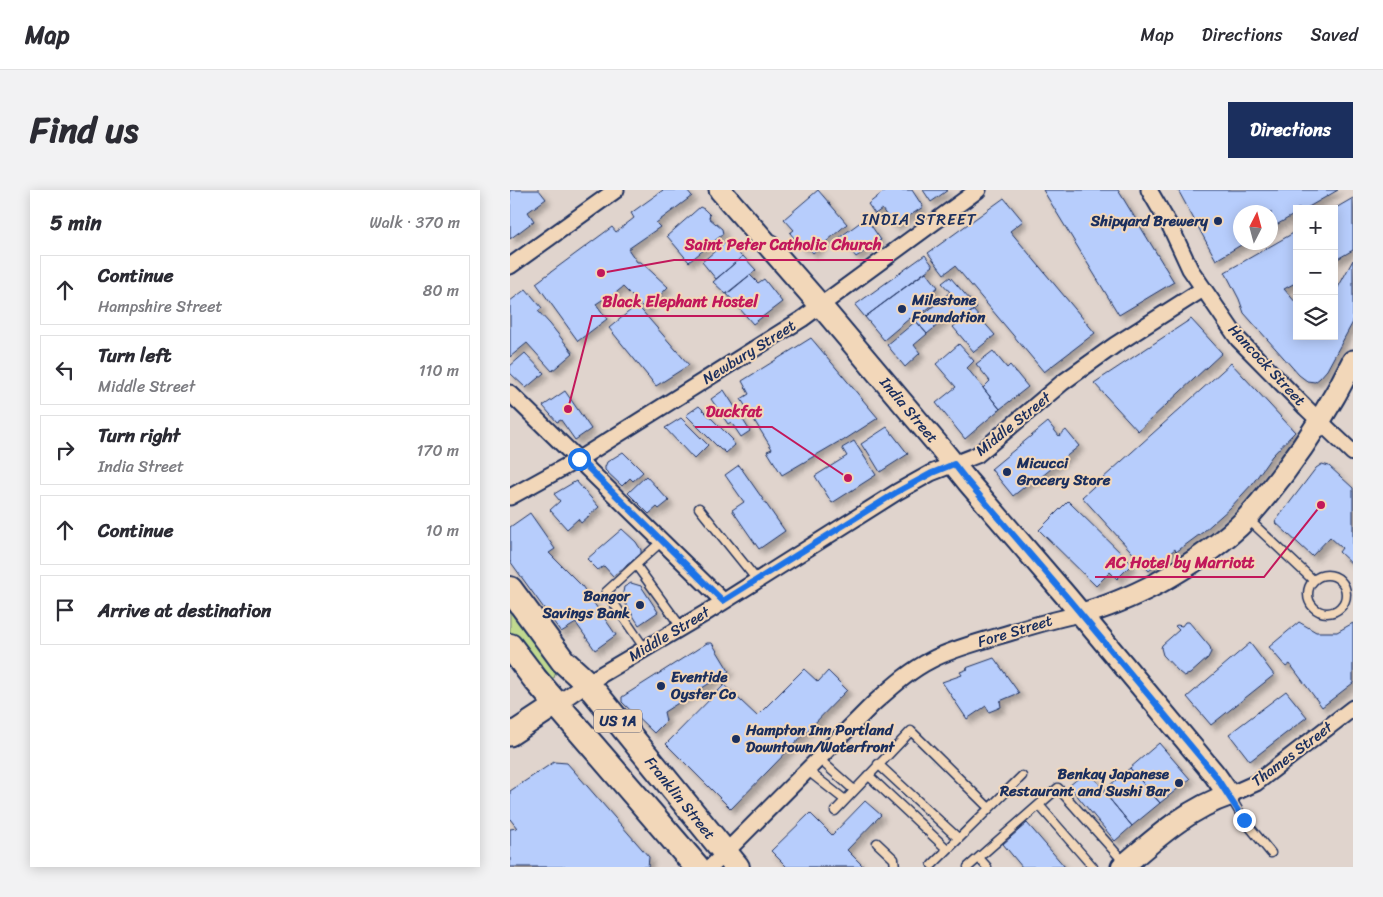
<!DOCTYPE html>
<meta charset="utf-8">
<style>
:root{--surface:#fff;--page:#f2f2f3;--text:#2b2b33;--muted:#7c7c81;--line:#e1e1e2;--accent:#1b2f5e}
body{margin:0;font-family:Sriracha,sans-serif;background:var(--page);color:var(--text)}
.controls{position:absolute;right:15px;top:15px;display:grid;overflow:hidden;border-radius:0px;box-shadow:0 2px 12px #0003}
.controls button{width:45px;height:45px;display:grid;place-items:center;padding:0;border:0;border-bottom:1px solid var(--line);background:var(--surface);color:var(--text);font:25px sans-serif}
.compass{position:absolute;left:723px;top:15px;width:45px;height:45px;border-radius:50%;background:var(--surface);box-shadow:0 2px 12px #0003;rotate:6deg}
.stop{position:absolute;width:15px;height:15px;margin:-11px;border:4px solid #1a73e8;border-radius:50%;background:#fff}
.stop.end{background:#1a73e8;border-color:#fff;box-shadow:0 1px 5px #0008}
.list{margin:0;padding:0;list-style:none}
h2{display:flex;justify-content:space-between;align-items:center;height:65px;margin:0;padding:0 20px;font-size:21px}
h2 small{font-size:16px;font-weight:400;color:var(--muted)}
.list li{display:grid;grid-template-columns:32px 1fr auto;gap:15px;align-items:center;box-sizing:border-box;height:70px;margin:0 10px 10px;padding:0 10px;border:1px solid var(--line);border-radius:0px}
.list b{display:block;font-size:19px;white-space:nowrap}
.list p{margin:0;font-size:16px;white-space:nowrap;color:var(--muted)}
.list em{font-size:16px;font-style:normal;color:var(--muted)}
.icon{flex:none;width:28px;height:28px;fill:none;stroke:currentColor;stroke-width:2;stroke-linecap:round;stroke-linejoin:round}
.map{position:relative;flex:none;width:843px;height:677px;overflow:hidden;border-radius:0px}
header{display:flex;align-items:center;gap:30px;box-sizing:border-box;height:70px;padding:0 25px;background:var(--surface);border-bottom:1px solid var(--line)}
header strong{font-size:24px}
nav{display:flex;gap:28px;margin-inline-start:auto;font-size:18px}
.intro{display:flex;align-items:center;justify-content:space-between;box-sizing:border-box;height:120px;padding:0 30px}
h1{margin:0;font-size:35px}
.button{padding:12px 22px;border-radius:0px;background:var(--accent);color:#fff;font-size:18px;font-weight:700}
main{display:flex;gap:30px;padding:0 30px}
aside{flex:1;background:var(--surface);border-radius:0px;box-shadow:0 2px 12px #0003}
.map>svg:first-child{display:block}
.green{fill:#c1d98f;stroke:#6e8476}
.building{fill:#b7cdfc;stroke:#1b2f5e;filter:url(#shadow)}
.lines{fill:none;stroke-linecap:round;stroke-linejoin:round}
.lane-casing{stroke:#1b2f5e;stroke-width:11}
.street-casing{stroke:#1b2f5e;stroke-width:19}
.secondary-casing{stroke:#1b2f5e;stroke-width:25}
.primary-casing{stroke:#1b2f5e;stroke-width:28}
.lane{stroke:#f2d7b9;stroke-width:8}
.street{stroke:#f2d7b9;stroke-width:15}
.secondary{stroke:#f2d7b9;stroke-width:21}
.primary{stroke:#f2d7b9;stroke-width:24}
.route{stroke:#1a73e8;stroke-width:6}
.poi-dot{fill:#1b2f5e;stroke:#f2d7b9;stroke-width:2}
.labels{text-anchor:middle;stroke-width:4;stroke-linejoin:round;paint-order:stroke}
.shield{fill:#f2d7b9;stroke:#5c6179;stroke-width:1}
.shield-label{font-size:14px;font-weight:bold;fill:#1b2f5e}
.poi-label{font-size:15px;font-weight:bold;fill:#1b2f5e;stroke:#f2d7b9;text-anchor:start}
.street-label{font-size:15px;fill:#1b2f5e;stroke:#f2d7b9}
.neighbourhood-label{font-size:16px;letter-spacing:1px;fill:#1b2f5e;stroke:#f2d7b9}
.leader{fill:none;stroke:#c2185b;stroke-width:2}
.callout-dot{fill:#c2185b;stroke:#f2d7b9;stroke-width:2}
.callout-label{font-size:16px;text-anchor:middle;font-weight:bold;fill:#c2185b;stroke:#f2d7b9;stroke-width:4;stroke-linejoin:round;paint-order:stroke}
</style>
<header>
<strong>Map</strong>
<nav><a>Map</a><a>Directions</a><a>Saved</a></nav>
</header>
<div class="intro"><h1>Find us</h1><a class="button">Directions</a></div>
<main>
<aside>
<h2>5 min<small>Walk · 370 m</small></h2>
<ul class="list">
<li><svg class="icon" aria-label="ahead" viewBox="0 0 24 24"><path d="M12 20V5M6 11l6-6 6 6"/></svg><div><b>Continue</b><p>Hampshire Street</p></div><em>80 m</em></li>
<li><svg class="icon" aria-label="left" viewBox="0 0 24 24"><path d="M17 20v-9H6M10 6l-5 5 5 5"/></svg><div><b>Turn left</b><p>Middle Street</p></div><em>110 m</em></li>
<li><svg class="icon" aria-label="right" viewBox="0 0 24 24"><path d="M7 20v-9h11M14 6l5 5-5 5"/></svg><div><b>Turn right</b><p>India Street</p></div><em>170 m</em></li>
<li><svg class="icon" aria-label="ahead" viewBox="0 0 24 24"><path d="M12 20V5M6 11l6-6 6 6"/></svg><div><b>Continue</b></div><em>10 m</em></li>
<li><svg class="icon" aria-label="arrive" viewBox="0 0 24 24"><path d="M6 21V4h12l-3 4 3 4H6"/></svg><div><b>Arrive at destination</b></div></li>
</ul>
</aside>
<div class="map">
<svg width="843" height="677" viewBox="0 0 843 677">
<defs>
<filter id="shadow"><feDropShadow dx="4.5" dy="4.5" stdDeviation="2.5" flood-color="#0004"/></filter>
</defs>
<rect width="100%" height="100%" fill="#e0d4cd"/>
<filter id="ink" filterUnits="userSpaceOnUse"><feTurbulence type="fractalNoise" baseFrequency=".02" numOctaves="2"/><feDisplacementMap in="SourceGraphic" scale="10" xChannelSelector="R" yChannelSelector="G"/><feConvolveMatrix kernelMatrix="1 2 1 2 8 2 1 2 1" color-interpolation-filters="sRGB"/></filter>
<g filter="url(#ink)">
<path class="green" d="M0,420L47,479L44,488H39L0,446Z"/>
<path class="building" d="M0,0H29L36,9L18,22L24,31L0,49Z
M153,0H177L182,6L146,33L150,37L118,59L127,72H131L158,97L136,120L113,97L97,110L95,108L86,114L97,129L68,151L26,93L102,37L106,42L124,28L121,23Z
M308,0L337,34L303,63L296,56L293,59L280,43L284,40L274,29Z
M376,0H402L413,17L384,36L372,19L365,24L358,14Z
M413,0H438L421,12Z
M533,0H608L664,92L609,125Z
M668,0H828L795,19H787V23L761,38V22H731V52H736L706,70Z
M494,8L513,31L500,41L585,143L534,182L445,76L434,84L418,63Z
M843,8V60L824,71V19Z
M190,17L194,19L200,25L199,28L212,39L213,44L179,72L157,46Z
M356,28L371,50L346,67L330,47Z
M787,41V92L774,99L787,114V146H824V105L843,70V132L817,180L810,188L805,192L797,191L789,185L734,123L729,109L715,82Z
M217,51L232,67L206,89L192,72Z
M415,65L423,76L355,127L345,115Z
M233,66L246,80L216,104L203,92Z
M416,82L428,97L422,102L429,110L402,131L400,128L374,150L355,127Z
M240,85L248,93L254,89L272,112L243,134L217,104Z
M440,87L467,118L448,132L441,124L417,144L406,131L440,102L432,93Z
M16,99L32,118L28,121L40,134L63,163L42,181L17,153L0,167V111Z
M127,115L179,175L146,196L99,138Z
M463,120L485,145L464,162L443,137Z
M681,129L712,163L628,241L584,193Z
M406,131L417,144L404,155L410,163L395,177L377,155Z
M301,148L368,228L331,252L330,251L272,285L257,261L262,259L231,209L239,204L232,191Z
M449,154L464,171L457,178L490,219L455,249L426,213L446,197L426,174Z
M483,161L497,178L500,175L518,197L490,219L473,198L480,191L466,174Z
M15,163L34,183L16,198L0,183V176Z
M721,173L785,242L762,266L743,293L720,318L693,342L666,362L665,359L639,381L572,307Z
M214,200L240,241L231,247L221,232L218,234L201,209Z
M55,201L81,239L65,250L51,230L47,232L33,216Z
M189,216L223,250L222,251L225,255L216,263L213,260H211L176,225Z
M171,228L198,255L184,269L155,238Z
M538,232L549,246L556,240L569,256L525,292L523,290L503,306L481,279Z
M377,237L398,264L370,282L356,259L355,260L351,254Z
M344,251L366,285L322,313L305,286L337,266L332,258Z
M113,262L133,282L123,291L120,288L112,296L95,280V277L97,272Z
M812,274L819,276L843,298V375L829,362L832,358L820,347L802,366L765,332L806,278Z
M229,275L275,341L249,359L222,320L234,312L215,285Z
M136,286L159,311L149,319L147,317L139,324L118,303Z
M66,291L89,317L71,333L68,329L57,339L40,320L50,311L44,304Z
M558,311L622,374L607,389L600,382L586,396L529,340Z
M20,323L45,359L39,363L72,396L106,445L85,460L66,433L51,442L0,371V337Z
M112,339L126,352L131,360V364L103,386L94,376L88,380L77,369Z
M121,393L131,396L148,422L129,435L112,408L114,397Z
M675,432H679L700,457L701,462L698,468L680,484L674,486L669,482L653,465L651,458L652,455L669,440L665,436L667,435L672,436Z
M789,432L806,442H827L843,433V493L812,517L780,474L776,477L759,457Z
M197,453H202L219,481L154,522L156,531L144,543L112,512V507Z
M740,453L764,485L701,535L677,507Z
M484,468L509,503L490,511L491,517L479,522L476,516L457,529L432,492L452,485L450,482L458,479L456,478Z
M294,479L308,492L318,481L337,500L221,619L156,554L214,495L247,526Z
M776,501L797,527L740,571L719,544Z
M649,553L680,589L650,613L620,578Z
M44,572L57,573L139,667L138,677H0V639L7,638L0,629V601Z
M620,578L650,613L622,636L593,601Z
M578,580L593,599V601L622,636L605,651L559,596Z
M355,611L371,625L337,660L354,677H277L261,661L300,623L322,645Z
M517,633L555,677H512L493,654Z"/>
<g class="lines">
<g class="lane-casing">
<path id="lane" d="M189,318L247,390
M738,329L803,390
M126,375L171,437
M798 404a19 19 0 1 1 38 0a19 19 0 1 1-38 0Z
M135,459L96,402L152,351
M309,569L344,600
M368,574L448,648
M298,581L335,610
M358,585L437,659
M720,606L734,630L761,663
M529,615L583,677
M325,621L401,541L479,618
M367,653L384,669L385,677
M469,668L477,677
M422,675L512,586
M458,677L548,598L614,672"/>
</g>
<g class="street-casing">
<path id="street" d="M639,0L661,38L680,79L728,149L796,218L843,263
M0,76L106,0
M0,203L213,411
M0,307L69,269L292,129L468,0
M47,514L77,493L194,424L387,302L421,283L467,265L552,193L605,155L693,99
M719,605L746,593L843,518
M201,677L363,514C381,498 399,481 421,470C442,459 466,453 489,446C516,438 543,429 571,424"/>
</g>
<g class="secondary-casing">
<path id="secondary" d="M210,0L311,116L429,256L458,292L556,406L705,585L719,605C677,619 645,649 612,677
M571,424C598,417 623,406 648,393C677,377 704,359 729,336C745,321 759,302 773,284C800,248 823,212 843,171
M0,545L47,514"/>
</g>
<g class="primary-casing">
<path id="primary" d="M0,399L53,471L77,493L227,677
M0,456L25,489L187,677"/>
</g>
<use href="#lane" class="lane"/>
<use href="#street" class="street"/>
<use href="#secondary" class="secondary"/>
<use href="#primary" class="primary"/>
</g>
</g>
<g class="lines" filter="url(#ink)">
<path class="route" d="M69,269L213,411L387,302L422,283L444,274L458,292L556,406L705,585L734,630"/>
</g>
<g class="poi-dot">
<circle cx="708" cy="31" r="5"/>
<circle cx="392" cy="119" r="5"/>
<circle cx="497" cy="282" r="5"/>
<circle cx="130" cy="415" r="5"/>
<circle cx="151" cy="496" r="5"/>
<circle cx="226" cy="549" r="5"/>
<circle cx="669" cy="593" r="5"/>
</g>
<g class="labels">
<rect class="shield" x="84" y="519.5" width="48" height="23" rx="4"/>
<g class="shield-label">
<text x="108" y="536">US 1A</text>
</g>
<g class="poi-label">
<text x="698" y="36" text-anchor="end">Shipyard Brewery</text>
<text x="402" y="115">Milestone<tspan x="402" dy="17">Foundation</tspan></text>
<text x="507" y="278">Micucci<tspan x="507" dy="17">Grocery Store</tspan></text>
<text x="120" y="411" text-anchor="end">Bangor<tspan x="120" dy="17">Savings Bank</tspan></text>
<text x="161" y="492">Eventide<tspan x="161" dy="17">Oyster Co</tspan></text>
<text x="236" y="545">Hampton Inn Portland<tspan x="236" dy="17">Downtown/Waterfront</tspan></text>
<text x="659" y="589" text-anchor="end">Benkay Japanese<tspan x="659" dy="17">Restaurant and Sushi Bar</tspan></text>
</g>
<g class="street-label">
<text transform="translate(239 162) rotate(-32)" y="5">Newbury Street</text>
<text transform="translate(757 175) rotate(47)" y="5">Hancock Street</text>
<text transform="translate(399 220) rotate(50)" y="5">India Street</text>
<text transform="translate(503 234) rotate(-39)" y="5">Middle Street</text>
<text transform="translate(505 441) rotate(-17)" y="5">Fore Street</text>
<text transform="translate(159 444) rotate(-31)" y="5">Middle Street</text>
<text transform="translate(782 564) rotate(-37)" y="5">Thames Street</text>
<text transform="translate(170 608) rotate(51)" y="5">Franklin Street</text>
</g>
<g class="neighbourhood-label">
<text x="409" y="35">INDIA STREET</text>
</g>
</g>
<path class="leader" d="M91 83L164 70H383M58 219L82 126H259M338 288L262 237H185M811 315L754 387H585"/>
<g class="callout-dot">
<circle cx="91" cy="83" r="5"/>
<circle cx="58" cy="219" r="5"/>
<circle cx="338" cy="288" r="5"/>
<circle cx="811" cy="315" r="5"/>
</g>
<g class="callout-label">
<text x="273" y="60">Saint Peter Catholic Church</text>
<text x="170" y="117">Black Elephant Hostel</text>
<text x="224" y="227">Duckfat</text>
<text x="670" y="378">AC Hotel by Marriott</text>
</g>
</svg>
<div class="controls">
<button>+</button>
<button>−</button>
<button><svg class="icon" aria-label="layers" viewBox="0 0 24 24"><path d="M12 4l9 5-9 5-9-5zM3 14l9 5 9-5"/></svg></button>
</div>
<svg class="compass" viewBox="-18 -18 36 36"><path d="M0-13l5 13h-10z" fill="#e53935"/><path d="M0 13l5-13h-10z" fill="#7c7c81"/></svg>
<div class="stop" style="left:69px;top:269px"></div>
<div class="stop end" style="left:734px;top:630px"></div>
</div>
</main>
